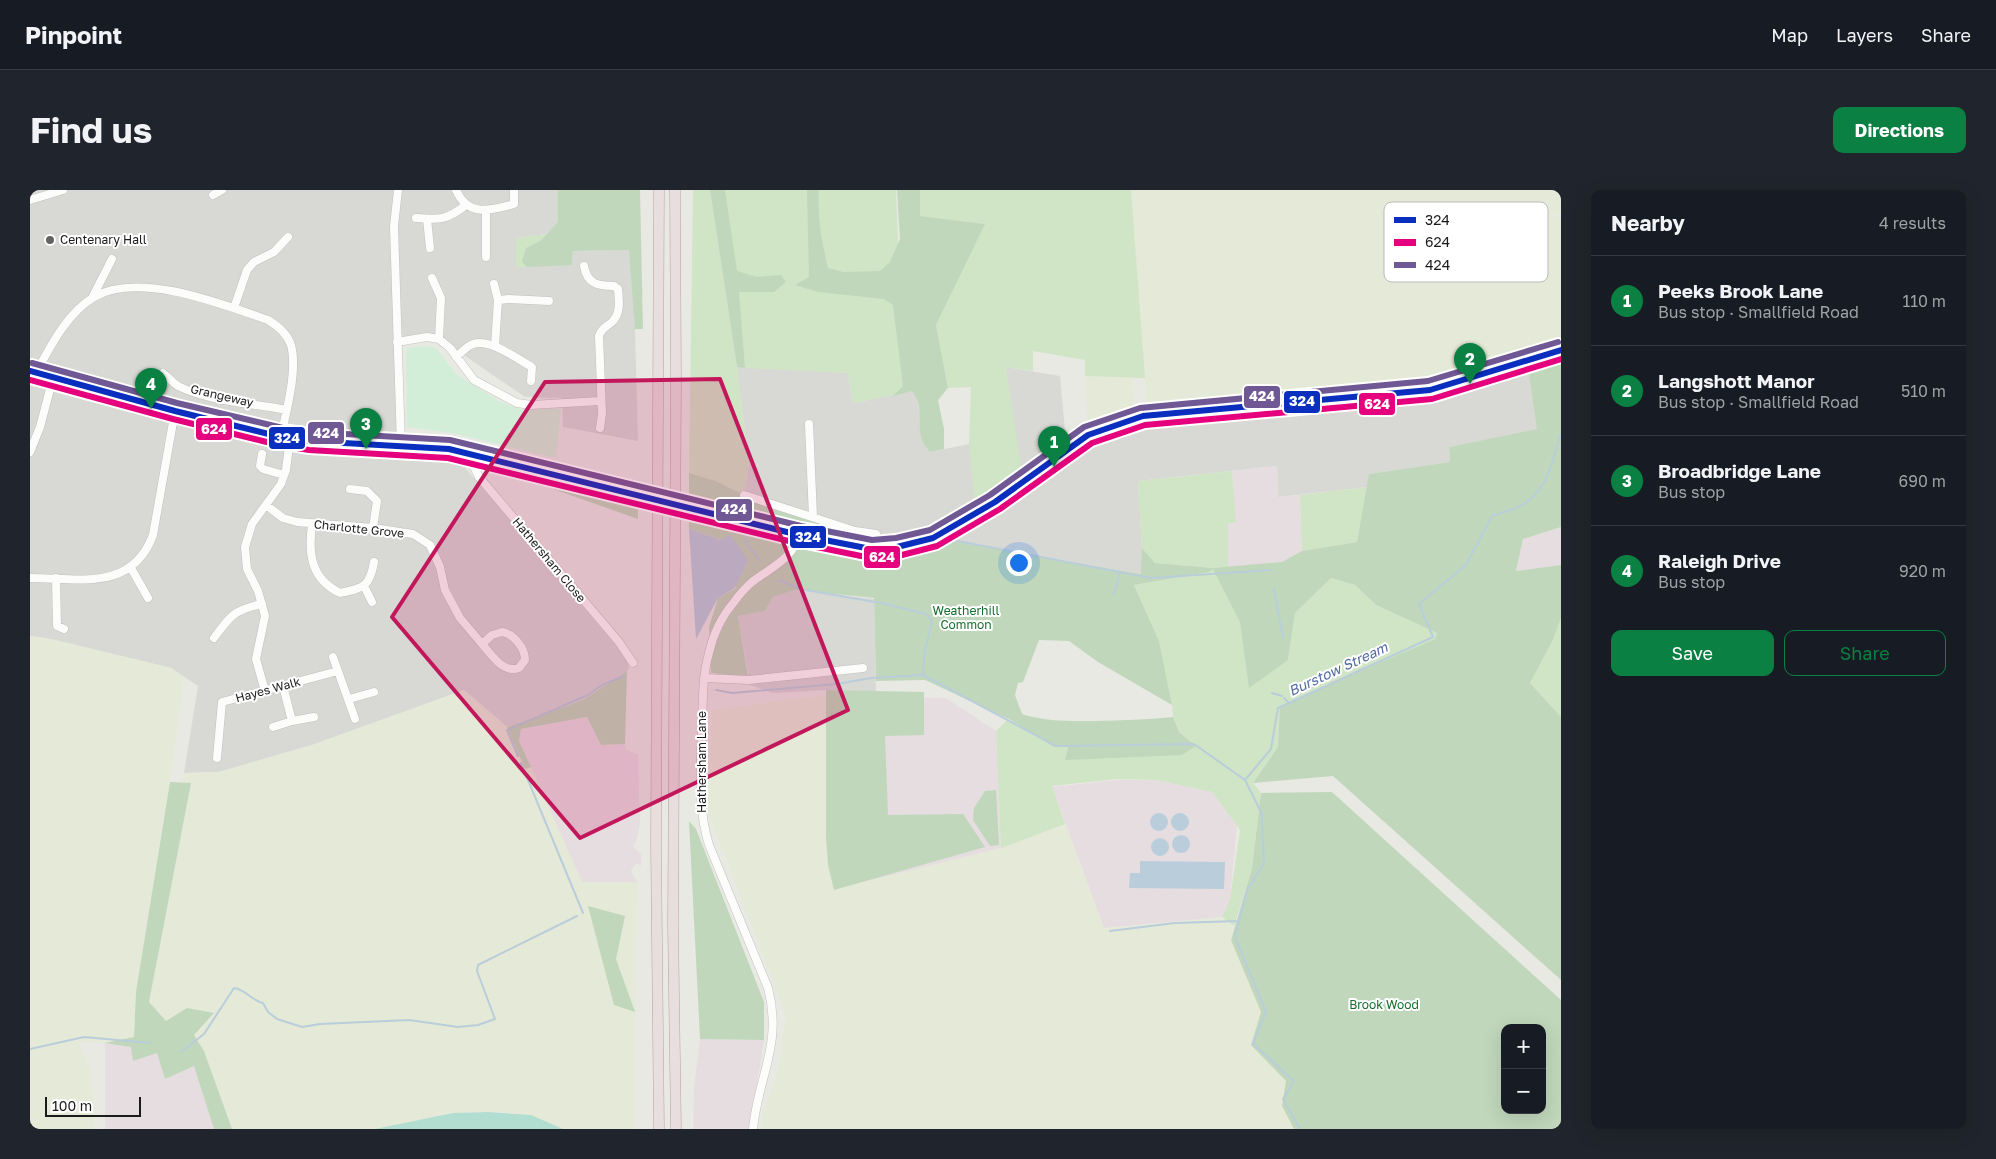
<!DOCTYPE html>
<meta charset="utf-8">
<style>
:root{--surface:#171b24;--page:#20242c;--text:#f1f3f6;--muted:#9ea1a6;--line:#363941;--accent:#0b8043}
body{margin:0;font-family:"Golos Text",sans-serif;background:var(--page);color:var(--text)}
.controls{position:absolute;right:15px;bottom:15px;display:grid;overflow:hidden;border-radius:10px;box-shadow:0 5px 20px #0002}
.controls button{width:45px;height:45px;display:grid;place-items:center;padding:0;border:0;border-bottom:1px solid var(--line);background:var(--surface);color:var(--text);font:25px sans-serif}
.scale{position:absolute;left:15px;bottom:12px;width:96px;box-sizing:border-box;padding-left:5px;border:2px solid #1b1b1b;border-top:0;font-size:14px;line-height:18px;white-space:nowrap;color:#1b1b1b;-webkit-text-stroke:4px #fff;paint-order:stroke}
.you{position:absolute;left:988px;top:372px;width:18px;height:18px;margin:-12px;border:4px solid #fff;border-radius:50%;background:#1a73e8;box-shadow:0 0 0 8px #1a73e833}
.badge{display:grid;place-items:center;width:32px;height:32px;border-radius:50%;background:var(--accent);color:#fff;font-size:16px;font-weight:700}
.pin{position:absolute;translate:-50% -41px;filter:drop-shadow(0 1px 2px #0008)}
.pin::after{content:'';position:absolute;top:26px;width:18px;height:15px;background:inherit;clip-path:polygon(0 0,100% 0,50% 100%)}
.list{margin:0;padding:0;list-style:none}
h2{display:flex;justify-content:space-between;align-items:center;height:65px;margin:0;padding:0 20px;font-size:21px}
h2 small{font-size:16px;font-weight:400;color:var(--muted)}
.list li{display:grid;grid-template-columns:32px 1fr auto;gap:15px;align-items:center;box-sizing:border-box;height:90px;padding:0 20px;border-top:1px solid var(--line)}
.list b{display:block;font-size:19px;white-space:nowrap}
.list p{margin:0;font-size:16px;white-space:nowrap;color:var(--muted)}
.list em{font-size:16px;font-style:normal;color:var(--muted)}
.actions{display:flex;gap:10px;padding:15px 20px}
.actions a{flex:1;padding:11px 0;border:1px solid var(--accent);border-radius:10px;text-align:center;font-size:18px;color:var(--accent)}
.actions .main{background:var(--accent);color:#fff}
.map{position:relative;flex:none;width:1531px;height:939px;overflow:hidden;border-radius:10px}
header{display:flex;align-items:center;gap:30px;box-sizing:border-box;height:70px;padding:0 25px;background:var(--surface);border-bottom:1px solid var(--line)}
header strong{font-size:24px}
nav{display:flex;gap:28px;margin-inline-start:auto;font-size:18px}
.intro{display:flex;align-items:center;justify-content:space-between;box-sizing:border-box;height:120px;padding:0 30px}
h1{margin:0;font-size:35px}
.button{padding:12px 22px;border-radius:10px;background:var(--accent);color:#fff;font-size:18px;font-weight:700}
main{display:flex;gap:30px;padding:0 30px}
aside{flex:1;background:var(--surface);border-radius:10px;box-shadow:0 5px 20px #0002}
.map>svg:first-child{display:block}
.residential{fill:#d8d8d5}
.industrial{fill:#e6dde1}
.farmland{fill:#e5e9d7;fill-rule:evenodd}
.grass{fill:#d0e5c5}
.forest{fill:#c0d7bb;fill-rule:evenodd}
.park{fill:#d2eed8}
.pitch{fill:#b2ded2}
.water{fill:#b9ceda}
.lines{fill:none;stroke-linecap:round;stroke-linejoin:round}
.stream{stroke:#b9ceda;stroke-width:2}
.minor-casing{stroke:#c0c0be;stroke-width:9}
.highway-casing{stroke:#bb9fa1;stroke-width:11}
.minor{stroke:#fcfcfb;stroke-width:8}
.highway{stroke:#e7dedd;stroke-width:10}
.minor-bridge-casing{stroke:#c0c0be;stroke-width:9;stroke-linecap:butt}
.minor-bridge{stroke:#fcfcfb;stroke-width:8}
.bus-1-casing{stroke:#fff;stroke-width:10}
.bus-2-casing{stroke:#fff;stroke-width:10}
.bus-3-casing{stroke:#fff;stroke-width:10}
.bus-1{stroke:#0a2ebe;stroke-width:6}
.bus-2{stroke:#e5007d;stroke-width:6}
.bus-3{stroke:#705894;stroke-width:6}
.marked{fill:#c2185b;fill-opacity:0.2;stroke:#c2185b;stroke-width:4;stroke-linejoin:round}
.poi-dot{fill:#636361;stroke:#fff;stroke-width:2}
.labels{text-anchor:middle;stroke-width:4;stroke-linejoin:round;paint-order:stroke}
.poi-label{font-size:12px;fill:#1b1b1b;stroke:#fff;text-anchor:start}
.street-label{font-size:12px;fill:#1b1b1b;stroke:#fff}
.park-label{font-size:12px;fill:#146d2c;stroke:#fff}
.water-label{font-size:14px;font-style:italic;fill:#516ba1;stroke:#fff}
.key{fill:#fff;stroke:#bbb;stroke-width:1}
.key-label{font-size:14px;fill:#1b1b1b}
.line-badge{stroke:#fff;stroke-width:2}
.badge-label{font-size:14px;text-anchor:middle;font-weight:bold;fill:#fff}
</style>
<header>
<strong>Pinpoint</strong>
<nav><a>Map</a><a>Layers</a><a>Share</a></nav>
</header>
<div class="intro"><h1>Find us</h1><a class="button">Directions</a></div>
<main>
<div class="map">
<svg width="1531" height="939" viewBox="0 0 1531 939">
<rect width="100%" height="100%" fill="#e9e9e4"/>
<path class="residential" d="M0,0H528L529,32L516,44L486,48L542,75L543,61L600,60L605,139L608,251L533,237L532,208L495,207L406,146L367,152L371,260L403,263L420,268L433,275L586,456L595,467L599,478L597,481L553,510L477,537L434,500L282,555L189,582L154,583L168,496L141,478L21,449L0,446Z
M1497,170L1508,239L1419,257L1420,272L1339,284L1338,297L1248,307L1247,276L1108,291L1112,358V384L990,363L822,356L825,341L714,305L719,272L707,177L818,183L823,213L882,201L886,206L890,226L891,250L900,262L939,254L986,257L976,177L1030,186L1036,251L1058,245L1113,226L1400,200Z
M765,400L844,409L846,502L796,500L743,503L720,495L708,426L735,421L743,407Z"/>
<path class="industrial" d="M1247,276L1248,307L1270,305L1272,361L1252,372L1198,377V332H1205L1202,281Z
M1531,337V375L1486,382L1493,349Z
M796,505L916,508L966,541L971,658L804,700Z
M557,527L571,555L595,554V559L608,565L610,633L607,649L603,656L611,664V676L607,673L601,681L607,692H552L489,551L491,539Z
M1087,590H1126L1182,602L1207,636L1200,709L1192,727L1074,738L1022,597Z
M670,849L734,850L720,939H663L664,897Z
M75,853L162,865L184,939H75Z"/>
<path class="farmland" d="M1101,0H1531V23L1522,26L1523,28L1531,25V150L1501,162L1339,199L1331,196L1117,215Z
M1055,186L1102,188L1104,222L1081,225L1058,236Z
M0,446L21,449L141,478L154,487L140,592L106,802L104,847L75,853L48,852L61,880L65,939H0Z
M434,500L477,537L495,578L501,577L552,692H607L604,939H533L481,922H458L423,923L345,939H202L174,861L163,844L184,824L157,818L136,831L119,812L161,594L153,593L154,583L189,582L282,555ZM558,716L595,726L586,769Z
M796,505V647L798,675L804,699L971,658L1035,634L1074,739L1193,727L1204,736L1201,750L1231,822L1221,853L1256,891L1252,916L1264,939H731L733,922L749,878L756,825L677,620L682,520Z"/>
<path class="grass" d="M663,0H680L707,177L719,272L714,305L686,291L659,283Z
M695,0H866L874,203L823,213L818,183L715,178Z
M890,0H1101L1115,188L1055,186V170L1003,161V181L976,177L992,282L945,315L939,254L941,197L918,198L906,135L954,34L890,26Z
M516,44L510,51L496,59L492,72L497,77L486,78V48Z
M1202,281L1206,333H1198V377L1183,378L1257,429L1258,470L1265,423L1301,388L1325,395L1346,415L1407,443L1405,449L1250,521L1248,557L1223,593L1231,603L1222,678L1204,736L1192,727L1200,709L1210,640L1182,602L1126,590L1087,589L1022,596L1035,634L971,658L966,541L977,530L1026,555L1038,557L1035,570L1166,556L1149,542L1143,527L1142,515L1128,449L1104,395L1179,382L1182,378L1125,373L1112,358L1108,291Z
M1338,297L1327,352L1272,361L1270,305Z
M1531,428V527L1500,493L1523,450Z"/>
<path class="forest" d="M528,0H610L613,139H605L599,60L543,61L542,75L497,77L492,72L496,58L510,51L528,32Z
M680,0H695L707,81L727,87L751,85L756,92L744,102H709L715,178L707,177Z
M777,0H789C787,27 792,53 798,78L813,82L850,81L860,72L870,49L867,0H890V26L955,34L906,135L918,198L908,210L914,239V259L900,262C897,258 892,253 891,248C888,233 893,214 882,201L863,206L873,196L863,115L854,109L788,102L765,95L779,87Z
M1531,160V337L1493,349L1486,381L1531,375V428L1523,450L1500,493L1531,527V790L1303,586L1223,593L1248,557L1250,516L1405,449L1407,443L1346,415L1325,395L1301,388L1265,423L1258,470L1219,498L1210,432L1183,379L1179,382L1104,395L1129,451L1142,515L1068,472L1039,451L1009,450L993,492L988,493L985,505L992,524C1017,532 1040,531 1065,531C1091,530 1117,530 1143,527L1149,542L1166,556L1152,565L1035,570L1038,557H1024L981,530L895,490L846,491L844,408L765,400L743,407L735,421L708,426L718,487L681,483L679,437L688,408L706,398L691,350L659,339V283L686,291L714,305L804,335L793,349L841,359L903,348L1111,384L1112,358L1125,373L1183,378L1252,372L1272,361L1327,352L1339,284L1420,272L1419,257L1507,239L1497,170Z
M456,272L608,313V329L478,283Z
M597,481L595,554L571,555L557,527L491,539L489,551L501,577L495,579L477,537L553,510Z
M796,500L894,502V545L855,546L858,625L933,624L955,657L804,700L798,675L796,647Z
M140,592L161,593L119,812L136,831L157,818L184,823L164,845L174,861L202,939H184L164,876L135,889L127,863L103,871L101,857L75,853L104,847L106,802Z
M966,600L969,655L960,656L943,630L944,618L955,601Z
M1302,602L1531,810V939H1264L1252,916L1256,891L1221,855L1231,822L1201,750L1222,678L1231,603ZM1475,838H1512V920H1475Z
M659,631L666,639L734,812V850L670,849Z
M558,716L595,726L586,769L605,822L584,815Z"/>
<path class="park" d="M395,156L406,158L426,184L469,211L493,220L531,218L526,268L422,243L377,237L376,162L378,158Z"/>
<path class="pitch" d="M458,922L501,925L533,939H345L423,923Z"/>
<path class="water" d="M659,339L691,350L700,345L718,370L705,398L688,408L666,449Z
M1120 632a9 9 0 1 1 18 0a9 9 0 1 1-18 0Z
M1141 632a9 9 0 1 1 18 0a9 9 0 1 1-18 0Z
M1142 654a9 9 0 1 1 18 0a9 9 0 1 1-18 0Z
M1121 657a9 9 0 1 1 18 0a9 9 0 1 1-18 0Z
M1110,671L1195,672L1194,699L1099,698L1100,683H1110Z"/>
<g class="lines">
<path class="stream" d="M714,349L730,371
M922,350L1121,388L1241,380
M749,390L770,399L851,413L896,424L902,431L895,460L893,485
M1244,399L1253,448
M1084,404L1090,382
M686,500L702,503L807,494L841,488L893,485L1026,556L1164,554L1215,590L1232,624L1234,674L1217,700L1205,747L1236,822L1223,854L1264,891L1253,909L1270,939
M1242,503L1252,506
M1254,508L1259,513
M488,566L477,540L558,505L572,495L594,486
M491,573L553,723
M1215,590L1241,559L1248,518L1403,447L1389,414L1436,375L1462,326C1471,323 1483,320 1492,315C1518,301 1522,270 1531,244
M1080,741L1145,733L1209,731
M0,859L54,847L120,853
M151,862L174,844L204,798C215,799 222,811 233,813L238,822L247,829L272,837L290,834L379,830L428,837L448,835L465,829L447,781L448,775L547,726"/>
<g class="minor-casing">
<path id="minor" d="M368,0L364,36L371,255
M426,0C438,28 461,20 484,14V0
M183,5L192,0
M0,10L33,0
M386,28C410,30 417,30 436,15
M397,29L400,58
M456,67V21
M554,76C557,94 568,96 584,96L588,99C589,110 591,122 583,131C577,137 572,137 569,146L572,224L570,238
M402,88L411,108L409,149
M464,94L468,110L465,156
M62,108L82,69
M468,110L479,109L519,111
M204,118L217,80L224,72L244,62L258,47
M367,152L397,147L409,149L420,158L444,190L487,213L501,215L570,211
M426,167C431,163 437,156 443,154C460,148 487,169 502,177L501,191
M0,181L145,221L251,247L279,251L371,255L419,259L607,304
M6,183C20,157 37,123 64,107C109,81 192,114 238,130C248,136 257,143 261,155C268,181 256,221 251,247
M133,183C138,187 143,193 148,196C181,212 221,213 256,220
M779,234L783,327
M0,262L10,237L23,188
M232,264L230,276L233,279L254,285
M446,265L444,277L449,287L589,452L603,473
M320,299L337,301L347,311L343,338
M714,305L825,341L846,344
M236,315L253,328L267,332L343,338L383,344L400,355L410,377L415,400L430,428L452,454
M668,319L769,345L822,356L841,359L867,357L903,348L965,312L1058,245L1113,226L1400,200L1531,160
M282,335C278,364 281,389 310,403C333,398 340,397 344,372
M101,378L118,408
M0,388C49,388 102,402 123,345L145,221
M26,388L27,436L34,439
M334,396L342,412
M472,442C484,444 495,458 495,470L489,478C473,484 462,465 452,454L462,445Z
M184,448C200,426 204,420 232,414
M303,467L325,529
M674,488L719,490L833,478
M235,501L226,469L235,426L228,401L217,379L215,357L222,334L251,294L256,280L260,248
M319,509L344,502
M262,531L284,527
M243,537L262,531L253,496
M187,568L192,512L308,481
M723,939C728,887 753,854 738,798L679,655C667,616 671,578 672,538C673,513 672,487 679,463C683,445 692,426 704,412C709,405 715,398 722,392C739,379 764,368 769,345"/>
</g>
<g class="highway-casing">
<path id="highway" d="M645,0L646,191L643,735L646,939
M629,939L626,655L629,0"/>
</g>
<use href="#minor" class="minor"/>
<use href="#highway" class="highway"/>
<g class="minor-bridge-casing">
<path id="minor-bridge" d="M607,304L668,319"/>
</g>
<use href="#minor-bridge" class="minor-bridge"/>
<g class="bus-1-casing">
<path id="bus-1" d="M0,181L145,221L251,247L279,251L419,259L769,345L841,359L867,357L903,348L965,312L1058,245L1113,226L1400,200L1531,160"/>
</g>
<g class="bus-2-casing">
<path id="bus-2" d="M0,190L143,229L249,255L279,260L418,268L767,353L841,368L868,366L907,356L970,319L1062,253L1115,235L1402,209L1531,169"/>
</g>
<g class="bus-3-casing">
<path id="bus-3" d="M2,173L147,213L253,238L280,242L420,250L771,336L842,350L866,348L900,340L960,305L1054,237L1110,218L1398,191L1528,152"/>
</g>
<use href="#bus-1" class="bus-1"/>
<use href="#bus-2" class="bus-2"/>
<use href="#bus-3" class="bus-3"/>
</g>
<path class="marked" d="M690,189L818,520L550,648L362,427L515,192Z"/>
<circle class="poi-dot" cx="20" cy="50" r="5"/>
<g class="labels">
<g class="poi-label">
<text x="30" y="54">Centenary Hall</text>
</g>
<g class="street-label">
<text transform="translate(192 206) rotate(13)" y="4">Grangeway</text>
<text transform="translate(329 339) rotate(6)" y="4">Charlotte Grove</text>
<text transform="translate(519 370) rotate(50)" y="4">Hathersham Close</text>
<text transform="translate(238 500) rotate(-15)" y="4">Hayes Walk</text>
<text transform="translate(672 572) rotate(-90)" y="4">Hathersham Lane</text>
</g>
<g class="park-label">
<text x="936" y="425">Weatherhill<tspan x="936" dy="14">Common</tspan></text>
<text x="1354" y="819">Brook Wood</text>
</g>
<g class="water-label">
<text transform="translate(1308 479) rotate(-25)" y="5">Burstow Stream</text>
</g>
</g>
<rect x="1354" y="12" width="164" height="80" rx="8" class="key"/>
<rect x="1364" y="27" width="22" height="6" fill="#0a2ebe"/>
<rect x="1364" y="49" width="22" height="7" fill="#e5007d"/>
<rect x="1364" y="72" width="22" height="6" fill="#705894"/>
<g class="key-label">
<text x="1395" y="35">324</text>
<text x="1395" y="57">624</text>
<text x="1395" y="80">424</text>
</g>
<g class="line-badge">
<rect x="1213" y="195" width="38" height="24" rx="5" fill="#705894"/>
<rect x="1253" y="200" width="38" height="24" rx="5" fill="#0a2ebe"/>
<rect x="1328" y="202" width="38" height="24" rx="5" fill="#e5007d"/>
<rect x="165" y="227" width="38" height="24" rx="5" fill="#e5007d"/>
<rect x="277" y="231" width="38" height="24" rx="5" fill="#705894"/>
<rect x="238" y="236" width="38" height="24" rx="5" fill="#0a2ebe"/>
<rect x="685" y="308" width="38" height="24" rx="5" fill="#705894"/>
<rect x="759" y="335" width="38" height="24" rx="5" fill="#0a2ebe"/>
<rect x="833" y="355" width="38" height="24" rx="5" fill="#e5007d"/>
</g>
<g class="badge-label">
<text x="1232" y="211">424</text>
<text x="1272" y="216">324</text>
<text x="1347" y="219">624</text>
<text x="184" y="244">624</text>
<text x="296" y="248">424</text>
<text x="257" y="253">324</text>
<text x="704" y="324">424</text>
<text x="778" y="352">324</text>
<text x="852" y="372">624</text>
</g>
</svg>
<div class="controls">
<button>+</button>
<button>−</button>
</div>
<div class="scale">100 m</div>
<div class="you"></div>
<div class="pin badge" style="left:1024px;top:277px">1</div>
<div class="pin badge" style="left:1440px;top:194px">2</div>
<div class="pin badge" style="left:336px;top:259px">3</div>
<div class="pin badge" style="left:121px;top:219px">4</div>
</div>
<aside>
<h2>Nearby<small>4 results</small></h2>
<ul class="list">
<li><span class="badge">1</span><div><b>Peeks Brook Lane</b><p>Bus stop · Smallfield Road</p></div><em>110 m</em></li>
<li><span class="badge">2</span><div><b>Langshott Manor</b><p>Bus stop · Smallfield Road</p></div><em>510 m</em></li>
<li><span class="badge">3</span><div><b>Broadbridge Lane</b><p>Bus stop</p></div><em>690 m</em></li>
<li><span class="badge">4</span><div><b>Raleigh Drive</b><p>Bus stop</p></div><em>920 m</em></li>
</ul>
<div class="actions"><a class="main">Save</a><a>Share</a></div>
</aside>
</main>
